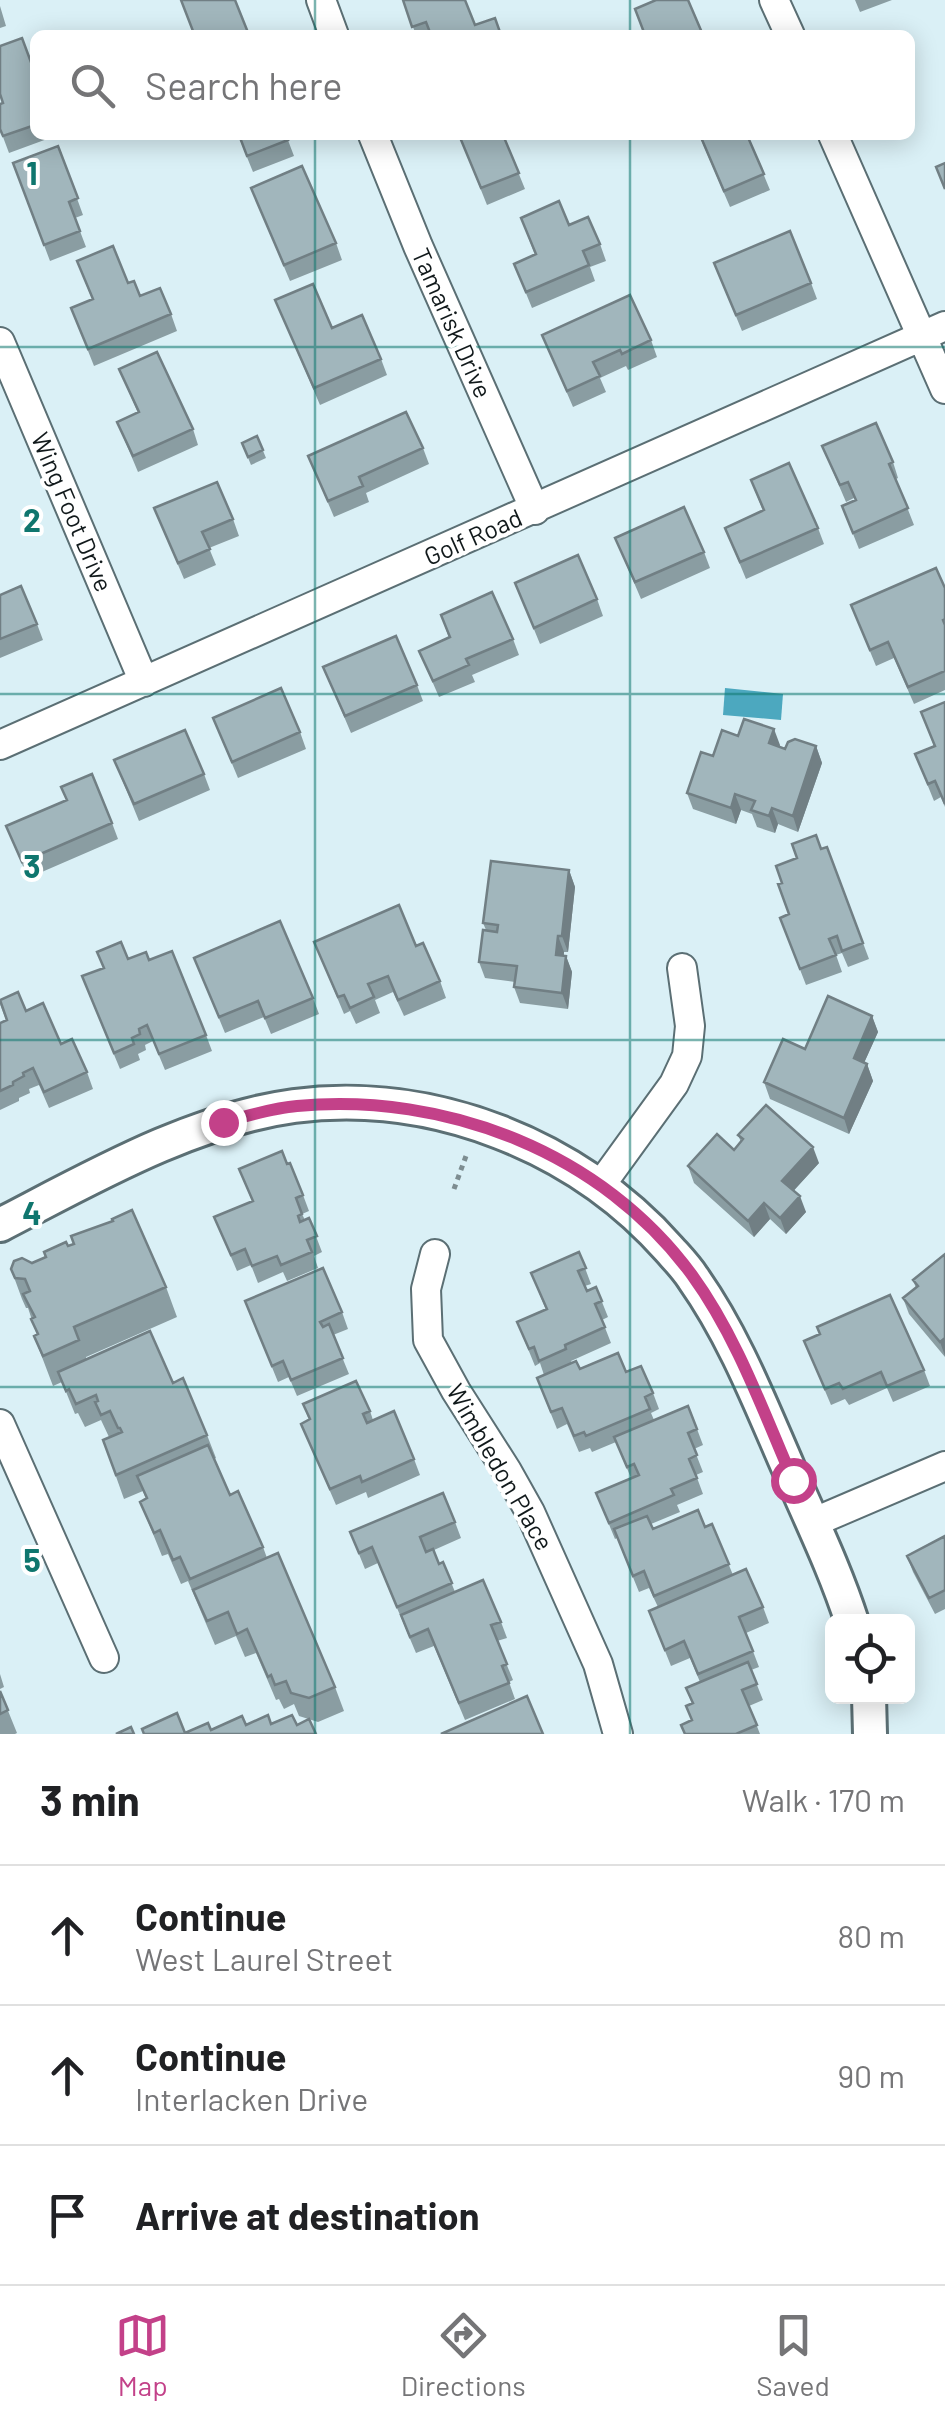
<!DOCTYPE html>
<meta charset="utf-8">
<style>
:root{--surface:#fff;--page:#f6f6f6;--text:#202124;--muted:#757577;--line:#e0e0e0;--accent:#c34189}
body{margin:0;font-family:Barlow,sans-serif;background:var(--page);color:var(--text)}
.controls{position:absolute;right:30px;bottom:30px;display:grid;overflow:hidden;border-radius:15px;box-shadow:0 5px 25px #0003}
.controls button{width:90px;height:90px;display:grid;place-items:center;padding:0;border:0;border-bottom:2px solid var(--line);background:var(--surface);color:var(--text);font:50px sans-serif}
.stop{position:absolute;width:30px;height:30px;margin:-22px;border:8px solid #c34189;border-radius:50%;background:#fff}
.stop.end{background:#c34189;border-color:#fff;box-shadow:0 2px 10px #0008}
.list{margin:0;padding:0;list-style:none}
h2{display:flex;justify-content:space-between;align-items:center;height:130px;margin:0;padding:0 40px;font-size:42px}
h2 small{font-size:32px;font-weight:400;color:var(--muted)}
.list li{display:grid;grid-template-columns:65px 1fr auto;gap:30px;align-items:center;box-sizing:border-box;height:140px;padding:0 40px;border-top:2px solid var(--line)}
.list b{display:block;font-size:38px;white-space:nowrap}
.list p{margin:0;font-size:32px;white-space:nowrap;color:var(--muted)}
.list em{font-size:32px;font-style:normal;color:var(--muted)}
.icon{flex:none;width:55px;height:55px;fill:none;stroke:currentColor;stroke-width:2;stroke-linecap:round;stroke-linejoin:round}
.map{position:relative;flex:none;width:945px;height:1734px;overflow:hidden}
.search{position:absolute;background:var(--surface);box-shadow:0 5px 25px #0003;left:30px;right:30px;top:30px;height:110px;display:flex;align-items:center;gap:25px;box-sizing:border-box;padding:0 35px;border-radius:15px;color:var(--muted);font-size:38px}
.sheet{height:550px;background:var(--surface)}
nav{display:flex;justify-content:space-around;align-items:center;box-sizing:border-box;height:140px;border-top:2px solid var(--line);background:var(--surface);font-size:28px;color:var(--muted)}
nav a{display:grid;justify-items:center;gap:5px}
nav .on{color:var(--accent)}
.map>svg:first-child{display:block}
.water{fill:#4ca8bf}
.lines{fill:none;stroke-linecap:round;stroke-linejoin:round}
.minor-casing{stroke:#5b6f74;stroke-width:32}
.tertiary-casing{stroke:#5b6f74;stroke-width:38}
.path{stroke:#7d8d91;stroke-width:5;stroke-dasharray:5 5;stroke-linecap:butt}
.minor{stroke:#fff;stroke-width:28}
.tertiary{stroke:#fff;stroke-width:32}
.wall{fill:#8a9da2}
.shaded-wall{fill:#717f84}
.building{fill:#a1b6bc;stroke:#717f84;stroke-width:2.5}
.route{stroke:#c34189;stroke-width:12}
.grid{fill:none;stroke:#0f766e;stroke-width:2.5;stroke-opacity:0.55}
.labels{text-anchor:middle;stroke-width:8;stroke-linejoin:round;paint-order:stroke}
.street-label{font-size:25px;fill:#11191b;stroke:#fff}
.grid-label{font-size:32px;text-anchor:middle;font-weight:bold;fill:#0f766e;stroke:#fff;stroke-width:8;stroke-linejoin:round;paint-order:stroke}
</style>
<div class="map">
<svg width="945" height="1734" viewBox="0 0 945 1734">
<rect width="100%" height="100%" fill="#daf0f6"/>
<path class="water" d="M725,688L783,694L781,720L723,715Z"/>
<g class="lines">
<g class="minor-casing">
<path id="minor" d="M321,0L334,35
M774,0L790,35
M373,135L418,246L535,510
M833,135L945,389
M0,342L144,682
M0,745L945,326
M600,1186L674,1084L687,1056L690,1026L682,968
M435,1254L426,1289L428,1340L456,1391L507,1471L530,1512L598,1664L618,1734
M0,1424L104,1658
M812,1523L945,1466"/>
</g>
<g class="tertiary-casing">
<path id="tertiary" d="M0,1225C91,1178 191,1120 294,1106C432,1088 577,1145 669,1249C677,1258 686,1267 693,1278C734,1336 760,1403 788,1467C810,1518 835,1569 852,1622
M869,1696L870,1734"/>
</g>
<path class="path" d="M454,1189L466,1156"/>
<use href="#minor" class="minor"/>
<use href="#tertiary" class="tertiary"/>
</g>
<path class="wall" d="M403,0L475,25L501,35H416Z
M855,0H892L860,12Z
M0,6L6,26L0,28Z
M35,73V135H58L9,153L0,129L3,103Z
M238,135H286L294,156L253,172Z
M459,135H503L525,189L487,205Z
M699,135H747L770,190L730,207Z
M58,146L83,215L75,218L86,247L50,261L13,163Z
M251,188L336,243L342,260L290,281Z
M521,218L569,225L600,244L606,261L590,267L595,281L532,308L514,264L535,255Z
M77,261L128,283L140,296L171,314L177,331L94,366L71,308L92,299Z
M714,263L811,283L817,299L742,331Z
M275,300L332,328L381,359L387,375L320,405Z
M542,335L651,340L657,357L628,370L626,366L600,378L606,392L573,407Z
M119,369L193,429L198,445L138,472L117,422L138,413Z
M257,436L266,458L251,465L242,443Z
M822,446L893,462L898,478L896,479L914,525L859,549L842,506L855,500L854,498L846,502Z
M423,448L429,464L366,493L369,502L334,517L308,456Z
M751,480L818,528L824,544L746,579L725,528L763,511Z
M154,508L233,519L239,536L209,548L216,565L184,579Z
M615,538L704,552L710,568L641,599Z
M515,583L597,599L603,616L540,644Z
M945,588V690L914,704L894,658L876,666L851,605Z
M0,595L37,624L43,640L0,658Z
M441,615L513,639L519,655L472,675L475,682L439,697L419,651L449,638Z
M323,667L417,685L423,701L351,733Z
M945,702V807L941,797L934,801L915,754L934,746L921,712Z
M213,718L300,732L306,749L238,778Z
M738,736L780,745L779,747L785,749L816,746L822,763L798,832L778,824L775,833L757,827L752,814L741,810L736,824L693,809L687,793L713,756Z
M114,760L204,774L210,790L139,821Z
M112,823L118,839L28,878L6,826Z
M827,847L869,959L848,967L842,953L836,955L842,972L806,985L780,918L789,914L821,849Z
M569,870L575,887L568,952H564V956H566L572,972L568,1009L520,1003L514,987L515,982L485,978L479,962L486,930L483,923Z
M314,942L416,946L440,981L446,998L404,1016L393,992L375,1000L380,1013L356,1024L350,1011L344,1014Z
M97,952L128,959L149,960L206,1035L212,1051L165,1070L153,1041L145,1045L146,1050L138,1054L140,1060L120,1069L88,992L103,968Z
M194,958L313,998L319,1014L271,1034L264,1017L225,1033Z
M0,1004L26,1011L61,1044L87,1072L93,1089L49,1108L39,1085L29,1089L30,1093L19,1098V1101L0,1110V1023L6,1020Z
M872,1016L878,1032L864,1063L867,1064L873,1081L849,1134L770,1099L764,1082L805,1049Z
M738,1135L819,1163L793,1191L806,1212L786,1234L770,1219L754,1237L694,1183L688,1166L734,1150L741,1142Z
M287,1164L303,1195L309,1211L302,1214L305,1220L309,1218L322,1252L314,1256L318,1268L287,1281L283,1272L258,1283L251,1265L237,1271L214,1217L252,1201L239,1169Z
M579,1252L591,1284L585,1286L587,1291L596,1287L608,1317L602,1320L611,1343L571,1361L572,1363L580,1369L626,1372L653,1393L659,1409L651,1413L654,1420L697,1429L703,1445L694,1449L703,1472L696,1475L703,1494L677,1505L680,1512L651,1524L653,1529L705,1527L712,1524L733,1575L763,1607L769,1623L746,1633L759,1667L751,1670L763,1700L749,1706L760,1734H685L692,1720V1704L686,1688L700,1682L690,1658L671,1666L649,1611L658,1607L649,1588L639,1592L617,1538L615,1539L596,1493L631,1478L616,1442L592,1452L590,1448L579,1452L567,1424L557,1429L543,1394L537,1378L544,1375L540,1363L535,1366L517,1322L546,1310L531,1273Z
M945,1254V1357L909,1314L903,1298L916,1288L913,1280Z
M32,1263L166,1287L177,1317L86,1357V1359L173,1383L207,1435L216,1458L214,1459L230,1495L263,1547L267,1558L335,1687L344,1711L318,1722L299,1716L294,1704L284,1709L279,1699L276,1700L256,1653L245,1657L236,1636L215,1645L188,1581L181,1584L168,1554L162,1556L140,1502L146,1499L143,1491L124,1499L103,1440L109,1437L101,1420L85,1427L78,1413L75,1414L62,1382L53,1386L34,1336L37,1335L28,1308H26L22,1299L11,1269Z
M245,1301L342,1312L348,1329L333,1335L349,1374L297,1396L289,1377L278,1382Z
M804,1341L924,1370L930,1386L893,1402L887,1388L849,1405L845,1399L831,1405Z
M303,1404L370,1411L373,1420L414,1459L420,1475L368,1498L366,1492L336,1505L301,1424L309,1420Z
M455,1522L461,1538L434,1550L439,1564L443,1562L455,1592L501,1622L507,1638L497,1641L513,1680L509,1682L515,1699L465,1720L434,1646L416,1653L378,1563L365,1569L350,1532Z
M945,1536V1609L935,1614L913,1572L907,1556Z
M0,1674L4,1687L0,1689Z
M0,1691L17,1733L15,1734H0Z"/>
<path class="shaded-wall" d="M774,729L780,745L775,760L769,743Z
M816,746L822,763L798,832L793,816Z
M735,794L741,810L736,824L731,808Z
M772,808L778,824L775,833L769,816Z
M569,870L575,887L568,952L562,936Z
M558,936L564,952L562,971L556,955Z
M566,956L572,972L568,1009L562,993Z
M872,1016L878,1032L859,1074L854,1058Z
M867,1064L873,1081L849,1134L844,1118Z
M813,1147L819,1163L788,1197L782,1181Z
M800,1196L806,1212L786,1234L780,1218Z
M764,1203L770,1219L754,1237L748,1221Z
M945,1338V1356L940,1342Z"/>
<path class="building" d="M181,0H235L249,35H183L193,31Z
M403,0H465L475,25L495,18L501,35H431L426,22L412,27Z
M656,0H688L703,35H645L635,9Z
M22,38L35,73V125L3,136L0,129V104L3,103L0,94V46Z
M239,135H286L288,140L247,156Z
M459,135H503L519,173L481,188Z
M700,135H747L764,174L724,191Z
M58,146L78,198L69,202L80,231L44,245L13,163Z
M945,163V189L936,167Z
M302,166L336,243L284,265L251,188Z
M559,201L569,225L588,217L600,244L583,251L589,265L526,292L514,264L536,254L521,218Z
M790,231L811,283L736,315L714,263Z
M113,246L128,283L134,281L140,296L160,288L171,314L88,349L71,308L93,299L77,261Z
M313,284L332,328L362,315L381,359L314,388L275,300Z
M630,295L651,340L622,354L620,350L593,362L600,376L567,391L542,335Z
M157,352L193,429L133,456L117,422L139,412L119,369Z
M406,412L423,448L359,477L363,486L328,501L308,456Z
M876,423L893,462L889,464L908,508L853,533L842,506L856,500L848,482L840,485L822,446Z
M257,436L263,450L248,457L242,443Z
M789,463L818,528L740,562L725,528L764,510L751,480Z
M217,482L233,519L202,532L210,549L178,563L154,508Z
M684,507L704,552L635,582L615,538Z
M578,555L597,599L534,628L515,583Z
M936,568L945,588V619L943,620L945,625V671L908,687L888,642L870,650L851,605Z
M21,586L37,624L0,639V595Z
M492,592L513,639L466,659L469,665L433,681L419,651L450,637L441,615Z
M396,636L417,685L345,716L323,667Z
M281,688L300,732L232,762L213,718Z
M945,702V804L935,781L928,784L915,754L935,746L921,712Z
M744,719L774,729L769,743L785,749L788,742L795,739L816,746L793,816L772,808L769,816L751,810L755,801L735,794L731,808L687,793L701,752L713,756L722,730L738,736Z
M185,730L204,774L134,804L114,760Z
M92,774L112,823L22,862L6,826L67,800L61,787Z
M816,835L821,849L827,847L863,943L842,951L837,936L829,939L836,955L800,969L780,918L789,914L778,884L782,883L776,866L797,858L792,844Z
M491,861L569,870L562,936H558L556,955L566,956L562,993L514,987L517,966L479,962L483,930L497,932L498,925L483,923Z
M399,905L416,946L423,943L440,981L398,1000L388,976L368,984L374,997L350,1008L344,995L338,997L314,942Z
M280,921L313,998L265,1018L258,1001L219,1017L194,958Z
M121,942L128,959L146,952L149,960L172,951L206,1035L159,1054L147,1025L139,1029L140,1034L132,1038L134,1044L114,1053L82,976L104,968L97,952Z
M18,992L26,1011L43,1003L61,1044L72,1039L87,1072L44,1092L33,1068L23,1073L24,1076L13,1082V1085L0,1091V1023L7,1020L0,1000Z
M828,996L872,1016L854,1058L867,1064L844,1118L764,1082L783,1039L805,1049Z
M766,1105L813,1147L782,1181L800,1196L780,1218L764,1203L748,1221L688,1166L717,1134L734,1150L743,1139L738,1135Z
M282,1151L287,1164L290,1163L303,1195L296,1198L302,1214L298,1216L300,1222L309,1218L317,1236L307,1240L312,1252L281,1265L277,1256L252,1266L245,1249L231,1255L214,1217L253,1201L239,1169Z
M132,1210L166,1287L74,1327L79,1340L43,1356L34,1336L38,1334L31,1319L35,1317L23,1294L30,1291L25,1279L15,1278L11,1269L14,1261L22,1258L32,1263L46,1257L44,1252L66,1242L68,1246L74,1244L71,1236L113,1221L112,1219Z
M579,1252L586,1268L578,1271L587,1291L596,1287L602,1301L595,1304L605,1327L565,1345L566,1349L539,1361L534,1347L529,1349L517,1322L547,1309L531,1273Z
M945,1254V1338L940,1342L903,1298L918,1286L913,1280Z
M323,1268L342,1312L320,1322L323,1327L329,1324L343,1358L291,1380L283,1361L272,1366L245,1301Z
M890,1295L924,1370L887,1386L881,1372L843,1389L839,1383L825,1389L804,1341L820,1334L817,1327Z
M150,1331L173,1383L183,1378L207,1435L116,1475L103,1440L122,1432L120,1428H118L110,1411L101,1415L95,1402L98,1401L96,1395L76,1404L69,1389L66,1391L58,1372Z
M618,1353L626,1372L641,1366L653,1393L645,1397L650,1409L586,1436L584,1432L574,1436L562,1408L551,1412L537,1378L576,1361L580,1369Z
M356,1381L370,1411L363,1414L367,1423L394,1411L414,1459L362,1482L360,1476L330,1489L301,1424L310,1419L303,1404Z
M688,1406L697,1429L688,1433L697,1455L689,1459L697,1478L671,1489L674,1495L609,1523L596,1493L639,1475L634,1464L627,1467L614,1437Z
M208,1445L230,1495L238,1491L263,1547L190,1579L180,1557L173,1560L160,1530L154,1533L140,1502L147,1498L137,1476Z
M443,1493L455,1522L420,1537L426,1552L433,1549L439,1564L443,1562L452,1583L397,1607L372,1547L359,1553L350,1532Z
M698,1510L705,1527L712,1524L729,1564L654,1596L644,1571L633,1576L614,1529L647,1516L653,1529Z
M945,1536V1590L929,1598L907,1556Z
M278,1553L335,1687L309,1698L291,1693L286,1681L275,1685L271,1675L268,1677L247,1629L237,1634L228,1612L207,1621L193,1590Z
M746,1569L763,1607L739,1617L753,1651L698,1674L684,1641L665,1650L649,1611Z
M483,1580L501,1622L491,1625L507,1664L502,1666L509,1683L459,1703L428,1629L410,1637L401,1615Z
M748,1662L757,1684L742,1690L757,1725L736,1734H685L681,1725L692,1720L686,1706L693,1703L686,1688Z
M0,1691L8,1710L0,1714Z
M527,1696L543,1734H441Z
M177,1713L185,1733L208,1723L211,1730L242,1716L246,1725L268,1715L271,1724L292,1715L297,1725L309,1719L316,1734H144L142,1729Z
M131,1727L134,1734H116Z"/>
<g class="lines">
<path class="route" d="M223,1122C248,1116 272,1108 297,1106C446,1092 603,1153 692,1275C737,1337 763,1411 793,1480"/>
</g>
<path class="grid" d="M315,0V35M630,0V35M315,135V1734M630,135V1734M0,347H945M0,694H945M0,1040H945M0,1387H945"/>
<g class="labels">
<g class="street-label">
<text transform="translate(452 323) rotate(66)" y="9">Tamarisk Drive</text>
<text transform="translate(72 512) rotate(67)" y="9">Wing Foot Drive</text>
<text transform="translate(473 537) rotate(-24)" y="9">Golf Road</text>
<text transform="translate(500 1467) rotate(60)" y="9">Wimbledon Place</text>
</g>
</g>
<g class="grid-label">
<text x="32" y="185">1</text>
<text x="32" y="532">2</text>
<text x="32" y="878">3</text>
<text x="32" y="1225">4</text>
<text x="32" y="1572">5</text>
</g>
</svg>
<div class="controls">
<button><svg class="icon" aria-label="locate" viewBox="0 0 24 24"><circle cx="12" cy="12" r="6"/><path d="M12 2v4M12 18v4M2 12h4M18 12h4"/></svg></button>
</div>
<div class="stop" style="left:793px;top:1480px"></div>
<div class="stop end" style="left:223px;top:1122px"></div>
<div class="search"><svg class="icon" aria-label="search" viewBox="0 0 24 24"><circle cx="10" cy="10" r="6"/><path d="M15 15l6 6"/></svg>Search here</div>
</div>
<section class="sheet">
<h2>3 min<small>Walk · 170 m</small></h2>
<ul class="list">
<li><svg class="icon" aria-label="ahead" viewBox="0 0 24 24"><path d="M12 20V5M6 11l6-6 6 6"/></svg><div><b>Continue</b><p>West Laurel Street</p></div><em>80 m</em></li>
<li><svg class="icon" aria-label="ahead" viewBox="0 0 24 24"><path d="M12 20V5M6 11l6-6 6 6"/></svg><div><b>Continue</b><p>Interlacken Drive</p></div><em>90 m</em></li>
<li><svg class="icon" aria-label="arrive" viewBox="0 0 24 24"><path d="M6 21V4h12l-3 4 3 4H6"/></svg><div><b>Arrive at destination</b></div></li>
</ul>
</section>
<nav>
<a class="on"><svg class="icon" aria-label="map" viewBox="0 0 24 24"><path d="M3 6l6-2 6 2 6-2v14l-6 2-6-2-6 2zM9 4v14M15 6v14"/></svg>Map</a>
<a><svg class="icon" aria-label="directions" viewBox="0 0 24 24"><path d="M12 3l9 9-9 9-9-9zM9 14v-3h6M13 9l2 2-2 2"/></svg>Directions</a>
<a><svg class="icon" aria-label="saved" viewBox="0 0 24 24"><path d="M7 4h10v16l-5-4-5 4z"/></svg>Saved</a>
</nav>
